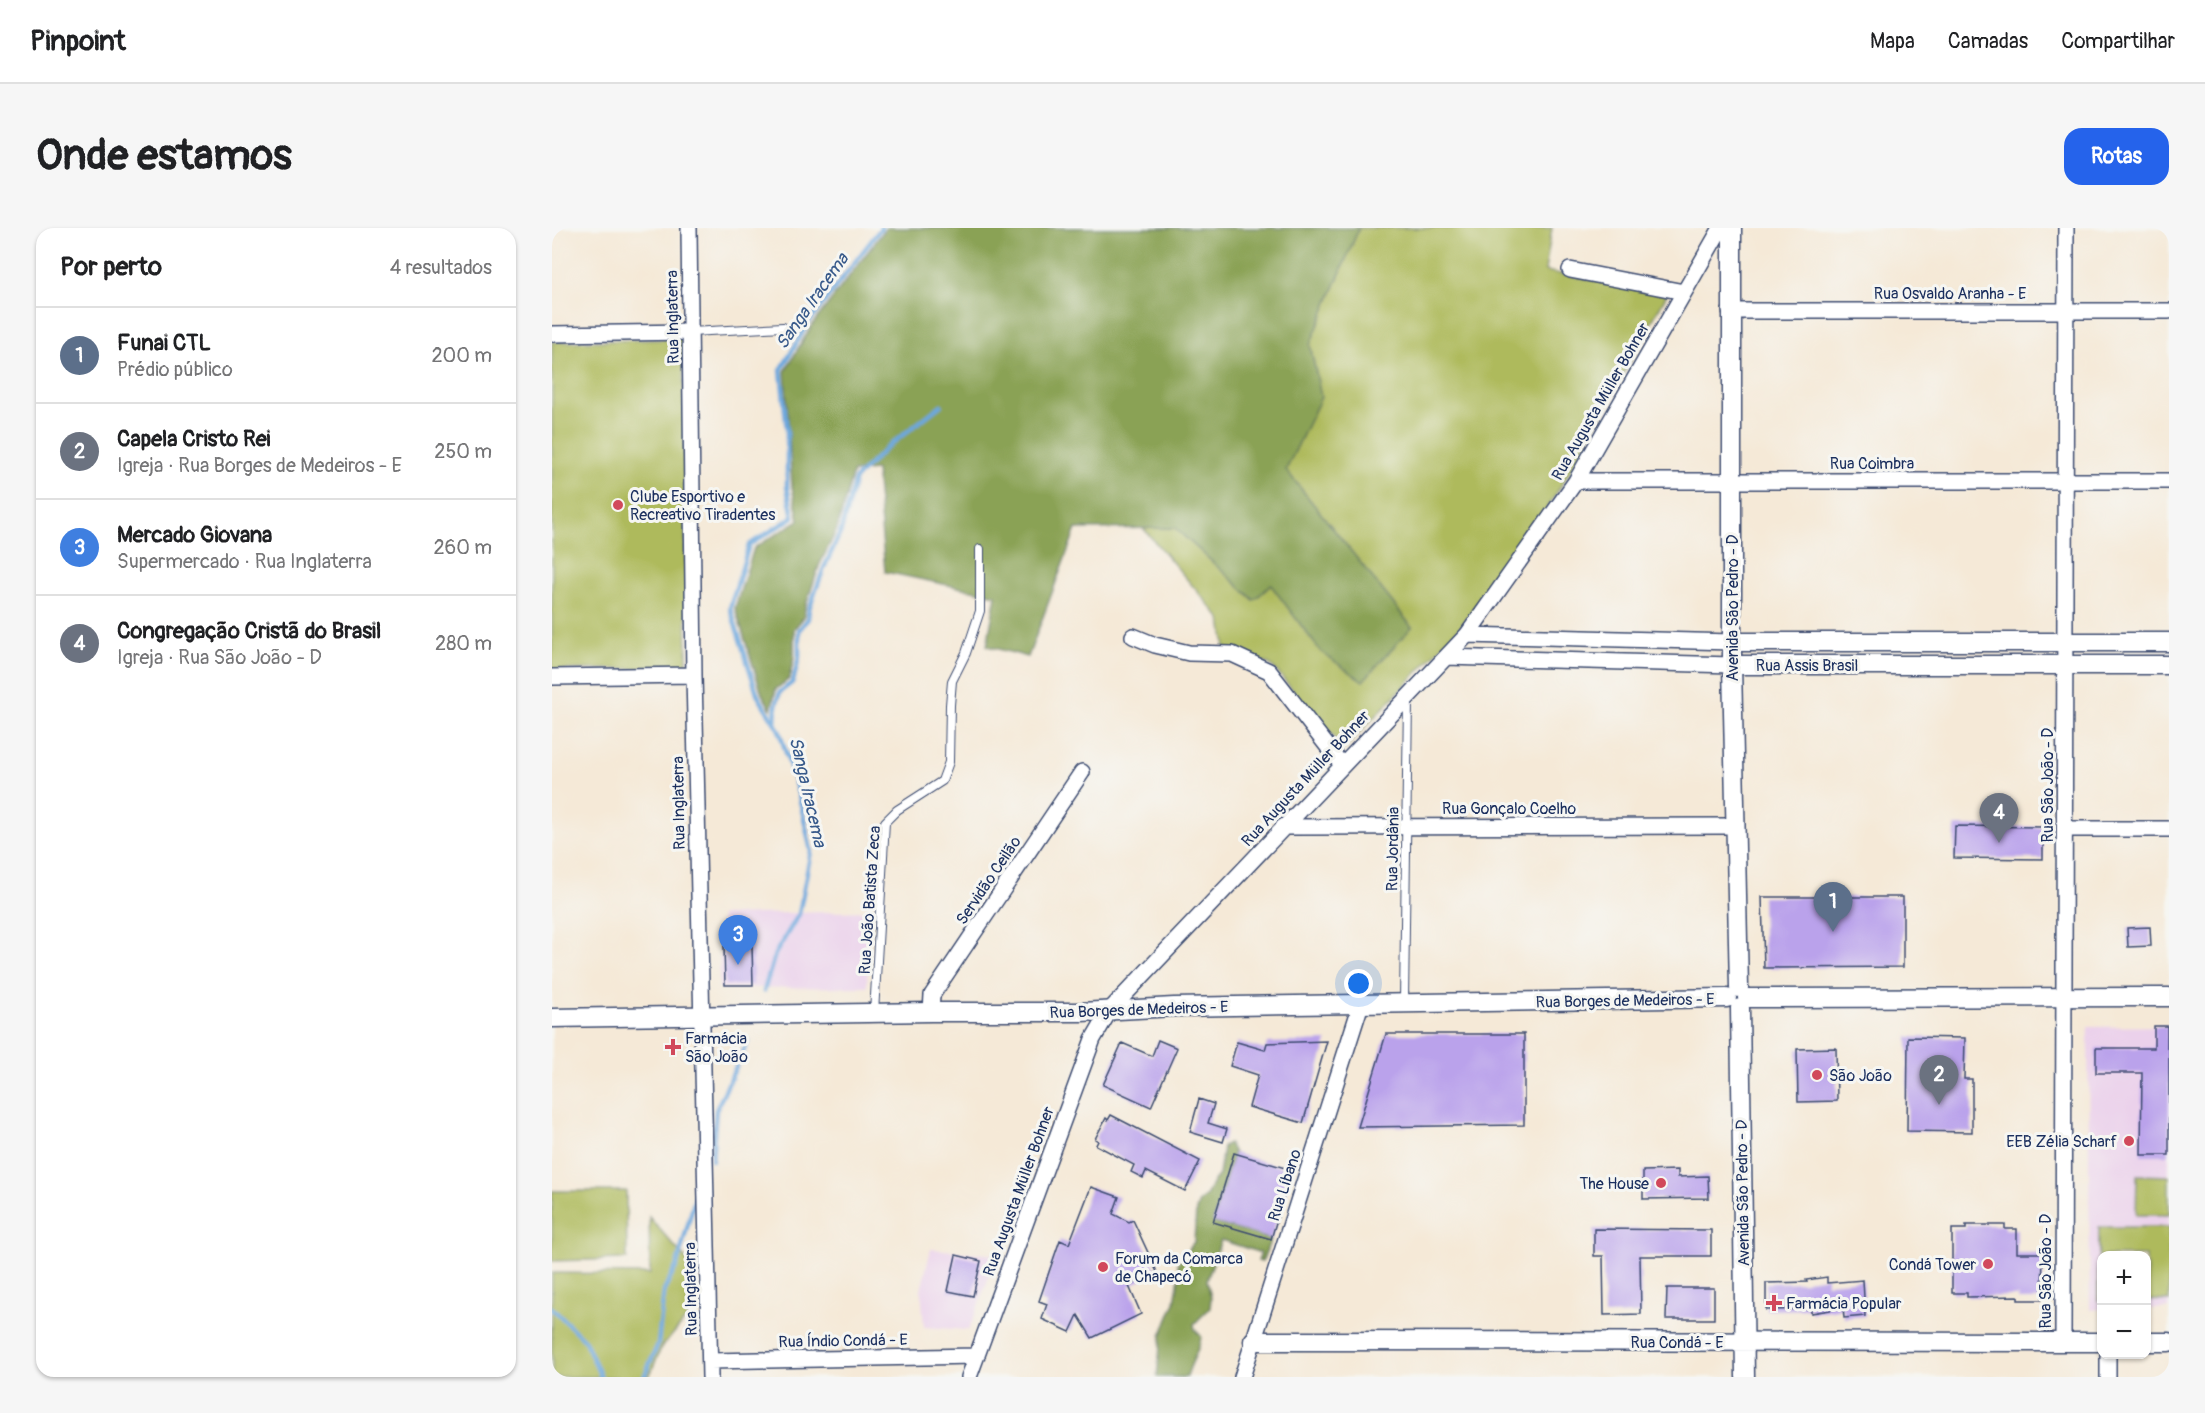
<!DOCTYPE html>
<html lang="pt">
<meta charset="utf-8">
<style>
:root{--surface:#fff;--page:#f6f6f6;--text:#202124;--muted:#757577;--line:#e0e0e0;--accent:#2563eb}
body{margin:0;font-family:Pangolin,sans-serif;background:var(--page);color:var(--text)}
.controls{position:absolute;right:18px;bottom:18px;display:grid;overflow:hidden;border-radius:12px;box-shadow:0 2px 4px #0004}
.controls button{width:54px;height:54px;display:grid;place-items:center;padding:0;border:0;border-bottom:2px solid var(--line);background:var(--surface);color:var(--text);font:30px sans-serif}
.you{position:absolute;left:807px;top:756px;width:21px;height:21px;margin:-15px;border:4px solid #fff;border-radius:50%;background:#1a73e8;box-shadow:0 0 0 9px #1a73e833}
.badge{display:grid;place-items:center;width:39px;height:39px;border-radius:50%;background:var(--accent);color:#fff;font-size:20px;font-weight:700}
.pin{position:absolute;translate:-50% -50px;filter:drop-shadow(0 2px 3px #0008)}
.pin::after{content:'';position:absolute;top:32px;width:21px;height:18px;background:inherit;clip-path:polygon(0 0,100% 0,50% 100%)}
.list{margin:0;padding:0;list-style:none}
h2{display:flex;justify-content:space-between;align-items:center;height:78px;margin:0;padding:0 24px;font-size:26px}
h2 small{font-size:20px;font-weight:400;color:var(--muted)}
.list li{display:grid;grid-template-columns:39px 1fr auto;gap:18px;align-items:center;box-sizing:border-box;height:96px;padding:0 24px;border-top:2px solid var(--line)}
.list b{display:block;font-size:22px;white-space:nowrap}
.list p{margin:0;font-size:20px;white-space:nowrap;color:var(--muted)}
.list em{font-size:20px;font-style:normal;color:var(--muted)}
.map{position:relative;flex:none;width:1617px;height:1149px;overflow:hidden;border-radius:18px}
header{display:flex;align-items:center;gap:36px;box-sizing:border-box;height:84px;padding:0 30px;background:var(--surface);border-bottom:2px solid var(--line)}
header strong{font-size:28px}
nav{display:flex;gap:33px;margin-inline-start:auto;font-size:21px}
.intro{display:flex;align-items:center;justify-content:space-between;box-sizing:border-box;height:144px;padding:0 36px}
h1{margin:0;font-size:42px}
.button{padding:15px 27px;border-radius:18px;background:var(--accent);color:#fff;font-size:21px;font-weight:700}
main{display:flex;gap:36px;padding:0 36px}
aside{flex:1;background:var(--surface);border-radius:18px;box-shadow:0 2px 4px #0004}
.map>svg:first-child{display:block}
.built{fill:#ebd1eb}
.green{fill:#aeba5c;stroke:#64745d;stroke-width:1.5}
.forest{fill:#8aa254;stroke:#526859;stroke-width:1.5}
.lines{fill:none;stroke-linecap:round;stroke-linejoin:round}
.stream{stroke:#6ca7dd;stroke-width:4.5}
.building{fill:#baa2eb}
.service-casing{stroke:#3c4b70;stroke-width:10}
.minor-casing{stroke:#3c4b70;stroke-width:18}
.tertiary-casing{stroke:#3c4b70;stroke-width:21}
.service{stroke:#fff;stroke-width:8}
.minor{stroke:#fff;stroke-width:15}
.tertiary{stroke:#fff;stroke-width:18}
.poi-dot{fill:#d1495b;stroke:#f6f6f2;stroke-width:2}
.labels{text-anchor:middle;stroke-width:6;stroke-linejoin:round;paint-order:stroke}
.street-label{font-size:16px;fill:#1b2f5e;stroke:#f6f6f2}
.poi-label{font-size:16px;fill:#1b2f5e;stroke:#f6f6f2;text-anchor:start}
.water-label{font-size:18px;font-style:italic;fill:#37598a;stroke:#f6f6f2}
</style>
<header>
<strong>Pinpoint</strong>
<nav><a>Mapa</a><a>Camadas</a><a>Compartilhar</a></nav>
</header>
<div class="intro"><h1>Onde estamos</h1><a class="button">Rotas</a></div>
<main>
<aside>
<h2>Por perto<small>4 resultados</small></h2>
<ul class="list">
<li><span class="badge" style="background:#5c6f8a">1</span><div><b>Funai CTL</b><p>Prédio público</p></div><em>200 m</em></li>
<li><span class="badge" style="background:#6b7280">2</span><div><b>Capela Cristo Rei</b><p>Igreja · Rua Borges de Medeiros - E</p></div><em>250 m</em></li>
<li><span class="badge" style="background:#3f7fe0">3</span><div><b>Mercado Giovana</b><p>Supermercado · Rua Inglaterra</p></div><em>260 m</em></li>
<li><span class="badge" style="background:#6b7280">4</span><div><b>Congregação Cristã do Brasil</b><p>Igreja · Rua São João - D</p></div><em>280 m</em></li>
</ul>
</aside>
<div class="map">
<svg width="1617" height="1149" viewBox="0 0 1617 1149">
<rect width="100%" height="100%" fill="#f6f6f2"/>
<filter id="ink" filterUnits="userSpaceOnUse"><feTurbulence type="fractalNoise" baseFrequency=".0167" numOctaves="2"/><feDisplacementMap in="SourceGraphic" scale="12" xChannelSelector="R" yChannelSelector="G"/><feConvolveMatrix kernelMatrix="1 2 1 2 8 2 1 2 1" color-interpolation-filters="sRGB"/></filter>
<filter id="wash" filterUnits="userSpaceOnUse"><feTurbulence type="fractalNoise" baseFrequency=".008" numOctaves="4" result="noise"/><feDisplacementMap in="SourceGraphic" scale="24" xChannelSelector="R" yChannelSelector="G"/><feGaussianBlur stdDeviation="1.35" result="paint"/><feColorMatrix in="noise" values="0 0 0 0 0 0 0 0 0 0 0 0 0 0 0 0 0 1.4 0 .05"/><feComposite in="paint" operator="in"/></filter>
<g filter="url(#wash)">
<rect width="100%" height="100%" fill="#f5e9d7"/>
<path class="built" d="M317,683L315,759L167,760L169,687Z
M1617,798V1080L1595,1081L1594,1028H1550L1549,1081L1538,1082L1536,799Z
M379,1021L445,1027L417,1102L372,1099L369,1062Z"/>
<path class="green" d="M807,0H1000L993,43L1115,66L1017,245L986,295L908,400L792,521L719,437L673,420L669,391L591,300H623L702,372L719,357L769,424L860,399L734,242L769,169L758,117Z
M131,111L135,440L0,442V114Z
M1585,947L1617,948V987H1584Z
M0,963H74L75,1031L0,1033Z
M97,989L139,1037L135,1090L109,1120L97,1149H0V1045L98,1046Z
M1547,999H1617V1073L1595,1072L1594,1028H1550L1549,1072H1546Z"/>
<path class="forest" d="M334,0H807L758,117L769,169L734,242L860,399L811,453L769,424L719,357L702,372L623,300L524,301L476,429L435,418L444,367L333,344L324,242L301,244L285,301L267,338L253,380L252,389L242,401V429L237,451L224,461L219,481L210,466L183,380L202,320L247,292L240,259L233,143L260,97Z
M677,915L682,925L661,994L719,1011L710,1034L706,1033L709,1025L669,1012L655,1052L659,1070L658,1080L642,1096L643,1102L649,1108C648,1123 638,1135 635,1149H605L609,1108L623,1074L627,1049L626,1035L642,1014L644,982L647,974L654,968L661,954L667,947L671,918Z"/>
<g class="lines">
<path class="stream" d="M223,496L224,478L228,464L241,454L247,429V402L256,391L257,381L272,340L289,303L303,251L333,221L389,177
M212,763L223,726L247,686L259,623L247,568L227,502L206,468L178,380L197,317L241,289L235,259V203L229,142L256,95L329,0
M160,932L164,882L196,813
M0,1080L33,1113L49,1149
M92,1149L106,1116L112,1063L125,1037L143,970"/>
</g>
<g id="blocks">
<path class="building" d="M1403,598L1491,599V631L1402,630Z
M1210,669H1351V739L1212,740Z
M1598,699L1599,718L1576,719L1575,700Z
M172,718H200L201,757H173Z
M1602,798H1615V820H1617V927H1589L1590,845H1544V820H1602Z
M834,806H972V897L806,899Z
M1356,809L1413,810L1412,851H1420V904L1355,903Z
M606,812L625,820L599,879L551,857L570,815L600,828Z
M775,813L751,895L697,879L706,847L678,838L685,814L713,822L715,815Z
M1284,820L1285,873L1246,874L1245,821Z
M647,871L662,876L656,895L675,901L671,914L638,904Z
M559,887L648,933L633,963L594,943L591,950L579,944L582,937L544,917L546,913L543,911L554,890L556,892Z
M682,925L740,942L719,1011L661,994Z
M1126,942V949L1156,948L1157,970L1091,971V943Z
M539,959L567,969L561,986L577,994L581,992L605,1044L577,1058L589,1086L540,1110L526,1087L518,1104L490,1091L495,1076L487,1073L508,1012L517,1016Z
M1414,997H1453V1001H1465V1025H1491L1490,1072H1466V1068L1415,1069V1065H1400V1001H1414Z
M1042,1001L1159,1002V1028H1088L1089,1086L1052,1087L1051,1028H1042Z
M404,1027L429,1033L421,1068L396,1063Z
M1275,1049V1055L1311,1052L1313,1088L1292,1090L1291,1080L1259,1085V1081L1214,1082V1055L1255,1054L1254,1052Z
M1115,1060H1162V1091H1114Z"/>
</g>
</g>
<g filter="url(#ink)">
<use href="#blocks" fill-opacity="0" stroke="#3c4b70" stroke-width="1.5"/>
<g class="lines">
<g class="service-casing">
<path id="service" d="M138,104L231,99
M852,774L856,471
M322,785L333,594L345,582L390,553L397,534L398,477L400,453L414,425L428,383V321"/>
</g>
<g class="minor-casing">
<path id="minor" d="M137,0L142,447L158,1149
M1018,42L1132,64
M1178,83H1617
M0,106L138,104
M1024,253H1617
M915,407L1180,414
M581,408L603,417L637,425L680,426L717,443L790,537
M894,429L1180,437
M0,449L142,447
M731,599L1183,598
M1513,601H1617
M379,784L380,767L530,544
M1511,1114L1514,0
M158,1133L424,1128
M417,1149L541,811L558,782L915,407L1024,253L1169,0
M690,1149L809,776
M1556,1149V1126"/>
</g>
<g class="tertiary-casing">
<path id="tertiary" d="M1180,0V437L1187,760
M1180,414H1617
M1180,437H1617
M1195,770L1617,769
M1188,780L1193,1149
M0,790L379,784H529L622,779L1175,770
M701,1113L1550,1114
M1594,1114H1617"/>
</g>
<use href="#service" class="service"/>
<use href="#minor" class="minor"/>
<use href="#tertiary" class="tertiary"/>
</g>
</g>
<g class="poi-dot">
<circle cx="66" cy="277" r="6"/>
<path d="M118 810h6v6h6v6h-6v6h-6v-6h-6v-6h6z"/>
<circle cx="1265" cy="847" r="6"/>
<circle cx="1577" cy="913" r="6"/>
<circle cx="1109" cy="955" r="6"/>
<circle cx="1436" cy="1036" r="6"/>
<circle cx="551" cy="1039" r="6"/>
<path d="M1219 1066h6v6h6v6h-6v6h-6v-6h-6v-6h6z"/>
</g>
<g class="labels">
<g class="street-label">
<text x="1398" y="71">Rua Osvaldo Aranha - E</text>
<text transform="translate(120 89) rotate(-91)" y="6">Rua Inglaterra</text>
<text transform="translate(1048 173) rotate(-60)" y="6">Rua Augusta Müller Bohner</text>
<text x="1320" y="241">Rua Coimbra</text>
<text transform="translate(1180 380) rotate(-90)" y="6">Avenida São Pedro - D</text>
<text x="1255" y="443">Rua Assis Brasil</text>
<text transform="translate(753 550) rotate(-47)" y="6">Rua Augusta Müller Bohner</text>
<text transform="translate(1495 557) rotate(-90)" y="6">Rua São João - D</text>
<text transform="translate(126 575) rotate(-91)" y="6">Rua Inglaterra</text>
<text x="957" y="586">Rua Gonçalo Coelho</text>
<text transform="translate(840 621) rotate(-89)" y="6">Rua Jordânia</text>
<text transform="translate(436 652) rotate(-56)" y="6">Servidão Ceilão</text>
<text transform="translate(317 672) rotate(-86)" y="6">Rua João Batista Zeca</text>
<text transform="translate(1073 772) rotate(-1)" y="6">Rua Borges de Medeiros - E</text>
<text transform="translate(587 781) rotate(-2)" y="6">Rua Borges de Medeiros - E</text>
<text transform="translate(732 957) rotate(-72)" y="6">Rua Líbano</text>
<text transform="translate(466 963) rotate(-70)" y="6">Rua Augusta Müller Bohner</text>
<text transform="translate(1190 965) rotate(-91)" y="6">Avenida São Pedro - D</text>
<text transform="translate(1493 1043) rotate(-90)" y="6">Rua São João - D</text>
<text transform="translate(138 1061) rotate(-91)" y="6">Rua Inglaterra</text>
<text transform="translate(291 1112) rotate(-1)" y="6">Rua Índio Condá - E</text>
<text x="1125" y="1120">Rua Condá - E</text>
</g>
<g class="poi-label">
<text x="78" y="274">Clube Esportivo e<tspan x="78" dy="18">Recreativo Tiradentes</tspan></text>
<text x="133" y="816">Farmácia<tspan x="133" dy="18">São João</tspan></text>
<text x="1277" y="853">São João</text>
<text x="1565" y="919" text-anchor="end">EEB Zélia Scharf</text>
<text x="1097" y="961" text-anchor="end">The House</text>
<text x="563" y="1036">Forum da Comarca<tspan x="563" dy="18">de Chapecó</tspan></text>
<text x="1424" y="1042" text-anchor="end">Condá Tower</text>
<text x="1234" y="1081">Farmácia Popular</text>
</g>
<g class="water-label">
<text transform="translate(260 73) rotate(-55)" y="6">Sanga Iracema</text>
<text transform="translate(256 564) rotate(77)" y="6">Sanga Iracema</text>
</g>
</g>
</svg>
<div class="controls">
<button>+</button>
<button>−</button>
</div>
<div class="you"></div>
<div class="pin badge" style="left:1281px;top:704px;background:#5c6f8a">1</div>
<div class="pin badge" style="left:1387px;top:877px;background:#6b7280">2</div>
<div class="pin badge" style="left:186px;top:737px;background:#3f7fe0">3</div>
<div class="pin badge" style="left:1447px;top:615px;background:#6b7280">4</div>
</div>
</main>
